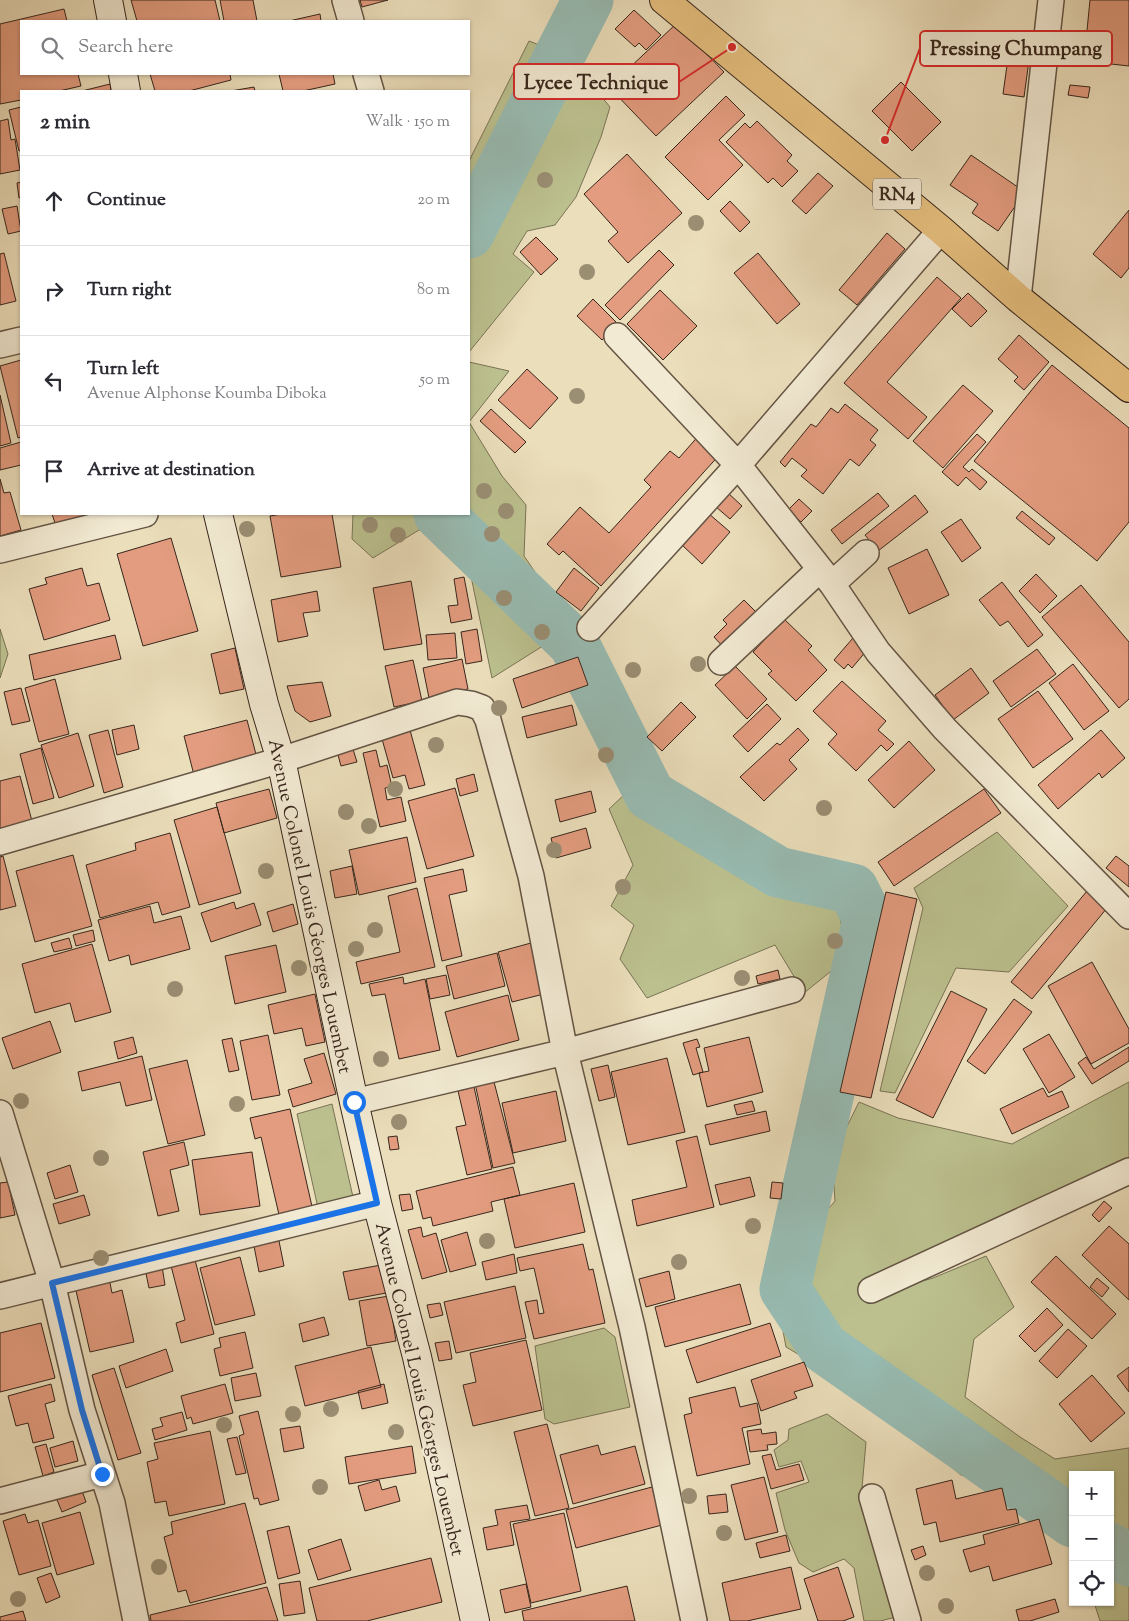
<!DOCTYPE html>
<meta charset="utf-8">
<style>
:root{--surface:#fff;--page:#f7f7f7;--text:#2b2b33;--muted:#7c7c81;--line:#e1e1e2}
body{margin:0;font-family:"Sorts Mill Goudy",serif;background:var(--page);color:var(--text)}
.controls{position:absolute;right:15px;bottom:15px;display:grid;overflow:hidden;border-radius:0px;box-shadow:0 1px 4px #0004}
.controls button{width:45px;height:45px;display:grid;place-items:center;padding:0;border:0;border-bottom:1px solid var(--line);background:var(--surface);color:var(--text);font:25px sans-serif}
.stop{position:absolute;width:15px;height:15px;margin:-11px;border:4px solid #1a73e8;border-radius:50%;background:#fff}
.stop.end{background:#1a73e8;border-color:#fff;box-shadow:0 1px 5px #0008}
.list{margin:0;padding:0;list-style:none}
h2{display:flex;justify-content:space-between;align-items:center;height:65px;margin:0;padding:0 20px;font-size:21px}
h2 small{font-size:16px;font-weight:400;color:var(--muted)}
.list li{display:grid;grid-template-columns:32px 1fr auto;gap:15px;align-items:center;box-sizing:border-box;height:90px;padding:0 20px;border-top:1px solid var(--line)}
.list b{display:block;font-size:19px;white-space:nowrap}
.list p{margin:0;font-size:16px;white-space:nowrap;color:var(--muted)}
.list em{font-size:16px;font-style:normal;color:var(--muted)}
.icon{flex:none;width:28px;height:28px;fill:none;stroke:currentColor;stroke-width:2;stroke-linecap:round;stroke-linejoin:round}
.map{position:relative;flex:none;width:1129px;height:1621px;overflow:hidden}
.search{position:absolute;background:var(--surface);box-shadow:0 1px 4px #0004;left:20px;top:20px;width:450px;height:55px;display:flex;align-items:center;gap:12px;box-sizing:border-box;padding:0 18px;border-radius:0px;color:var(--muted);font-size:19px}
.panel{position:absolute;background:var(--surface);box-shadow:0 1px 4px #0004;left:20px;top:90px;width:450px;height:425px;border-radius:0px}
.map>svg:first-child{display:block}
.green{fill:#bbc08e;stroke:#797355}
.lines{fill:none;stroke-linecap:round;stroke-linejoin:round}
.river{stroke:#98bcb3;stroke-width:51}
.building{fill:#e39c7f;stroke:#37261c}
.street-casing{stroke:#645444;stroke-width:28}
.secondary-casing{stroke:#37261c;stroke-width:30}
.highway-casing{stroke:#37261c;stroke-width:30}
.street{stroke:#f2ead3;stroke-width:25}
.secondary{stroke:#f2ead3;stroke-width:28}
.highway{stroke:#e6bf7e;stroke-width:28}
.tree{fill:#9a8e73}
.route{stroke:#1a73e8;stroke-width:6}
.labels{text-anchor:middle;stroke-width:5;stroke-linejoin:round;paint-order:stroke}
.shield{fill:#f2ead3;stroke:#6f6153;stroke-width:1}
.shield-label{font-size:18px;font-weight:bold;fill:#37261c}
.street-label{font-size:19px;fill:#37261c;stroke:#f2ead3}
.leader{fill:none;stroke:#d62828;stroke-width:2}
.callout-dot{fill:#d62828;stroke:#f2ead3;stroke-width:2}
.callout{fill:#f2ead3;stroke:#d62828;stroke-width:2}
.callout-label{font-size:20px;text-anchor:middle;font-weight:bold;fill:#37261c}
</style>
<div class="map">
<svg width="1129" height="1621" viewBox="0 0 1129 1621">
<rect width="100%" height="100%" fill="#ebdebb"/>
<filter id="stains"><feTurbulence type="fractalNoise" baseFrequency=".004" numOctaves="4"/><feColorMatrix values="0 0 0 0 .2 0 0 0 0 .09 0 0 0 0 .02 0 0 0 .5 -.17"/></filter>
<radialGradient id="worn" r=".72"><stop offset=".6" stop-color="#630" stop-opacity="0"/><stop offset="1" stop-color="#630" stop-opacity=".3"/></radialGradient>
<path class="green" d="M529,41L578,60L592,85L610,107L601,137L576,197L555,225L527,231L513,254L534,272L469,352V161Z
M469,362L509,371L469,422L502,476L526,505L524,556L573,627L492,678L467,557L451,539L419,530L373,558L352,539L353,514H469Z
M0,629L8,654L0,678Z
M625,794L675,835L752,877L837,893L846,959L804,993L775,945L647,998L620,959L634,925L611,906L633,865L609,809Z
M997,832L1068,906L1009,972L956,968L895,1093L880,1091L923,908L914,888Z
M1129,1082V1158L859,1283L864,1298L933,1278L986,1256L1014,1307L974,1339L965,1397L1020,1437L1055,1459L1129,1448V1621H1100L1094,1602H1110V1475H1073V1550L1052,1506L961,1475L859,1390L786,1347L775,1289L815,1224L835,1201L832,1157L859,1102L898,1118L1012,1144Z
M332,1104L353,1197L318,1208L297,1114Z
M604,1328L615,1337L630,1407L554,1424L545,1419L535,1346Z
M827,1414L866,1442L862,1488L896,1617L880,1621H864L854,1568L844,1559L813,1572L799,1563L785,1530L776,1493L809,1482L801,1461L779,1467L774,1450L788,1440L789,1429Z"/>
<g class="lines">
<path class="river" d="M469,233L588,0
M439,514L574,644L650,795L778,872L853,889L868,919L785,1289L824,1348L1073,1522
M1110,1548L1129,1561"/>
</g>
<path class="building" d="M131,0H215L220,21H137Z
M220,0H253L257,21H224Z
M360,0H388L362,7Z
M1090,0H1129V66L1084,61Z
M64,9L67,21H21V74H78L81,86L59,91H21V100L0,104V24Z
M634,10L661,35L646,50L639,43L635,47L615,29Z
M320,14L321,21H289Z
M677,23L724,72L656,136L609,87Z
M1009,51L1030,53L1024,97L1003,94Z
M150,74H230L231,80L189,91H155Z
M279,74H333L335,84L303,91H283Z
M901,82L941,122L912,151L872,111Z
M110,84L111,91H82Z
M1070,85L1090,87L1088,98L1068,95Z
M254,87L255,91H231Z
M726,96L745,115L719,140L743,165L708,200L665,157Z
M21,107V150L19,151L9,110Z
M8,119L11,140L15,139L20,170L0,174V121Z
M757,121L792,155L787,161L798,171L782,187L773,178L768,183L726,142L745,123L750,128Z
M627,154L682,213L628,263L608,241L618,232L584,194Z
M971,155L1025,192L998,231L972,213L978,204L950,185Z
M818,173L833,186L806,214L792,201Z
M21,182V197L19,198L17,183Z
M730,201L750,222L740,232L720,211Z
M17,206L21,231L8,234L2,209Z
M1129,210V268L1121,278L1093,254Z
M887,233L905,249L857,305L839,290Z
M536,237L558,259L541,275L520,252Z
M659,250L674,265L620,320L605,305Z
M4,253L16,301L0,305V254Z
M758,253L800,304L777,324L734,273Z
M937,277L961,298L887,382L927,417L908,439L844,383Z
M660,290L697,326L663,360L627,324Z
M968,293L987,311L971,327L952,309Z
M593,299L618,324L602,340L577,316Z
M1019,335L1049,362L1024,390L1014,381L1018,377L998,359Z
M21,360V437L18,438L0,366Z
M1052,365L1129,428V522L1097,561L974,461Z
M527,369L558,398L530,429L498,400Z
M963,385L993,411L943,468L913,441Z
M0,395L11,443L0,446Z
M845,404L878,430L870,440L876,445L859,466L850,459L823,494L801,476L807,470L792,458L785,467L780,462L811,424L816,427L831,408L838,413Z
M491,409L526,442L515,453L480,421Z
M701,433L722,452L601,586L563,551L559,555L547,544L580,507L609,533L651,487L644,480L670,451L679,458Z
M977,434L986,442L963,467L969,472L972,469L987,482L980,490L966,477L958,486L942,472Z
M21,442V465L0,470V448Z
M0,479L4,493L10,492L21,530L0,536Z
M727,492L742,506L730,519L715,506Z
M878,493L889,506L842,544L831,530Z
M915,495L928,512L878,551L865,535Z
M799,499L812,511L801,522L788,510Z
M1022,511L1055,538L1049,545L1016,518Z
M708,513L730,532L702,564L681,544Z
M52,514H95L57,529Z
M281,514H332L341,567L281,577L270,516Z
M961,519L981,548L962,562L941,532Z
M171,538L198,631L143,646L117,554Z
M927,549L949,595L909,614L888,568Z
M82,568L87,586L99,583L110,620L44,640L29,589L47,584L45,578Z
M574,568L599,588L581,611L556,592Z
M1036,574L1057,596L1040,613L1019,591Z
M464,577L472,619L451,623L448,606L458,605L454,579Z
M411,581L422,644L384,650L373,588Z
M1002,582L1043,635L1028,647L1008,621L1000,626L979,600Z
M1081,585L1129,642V699L1119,708L1042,617Z
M317,591L320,611L303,613L308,636L278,642L271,600Z
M744,600L760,616L726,650L714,637L727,624L723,620Z
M784,619L812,646L808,650L827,670L796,701L768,674L772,671L753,652Z
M477,629L482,661L466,664L461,632Z
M455,633L457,658L428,660L426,635Z
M115,635L121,659L34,680L29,655Z
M853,638L867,650L852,668L848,664L844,669L834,660Z
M235,648L244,689L220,694L211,654Z
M1037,649L1056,674L1011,707L993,681Z
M578,657L588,685L522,708L513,679Z
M462,659L468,689L429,698L423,668Z
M413,660L422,701L394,707L385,666Z
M1073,664L1109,711L1084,730L1049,683Z
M735,666L767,699L747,719L715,685Z
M971,668L989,693L953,720L935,695Z
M55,679L69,734L39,742L25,688Z
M842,681L886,721L878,730L894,744L887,751L881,745L856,771L828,744L837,734L813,711Z
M322,682L331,716L310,722L295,711L287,686Z
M21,688L30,721L12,725L4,692Z
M1038,691L1073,739L1033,768L998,719Z
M681,702L696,717L662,751L647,737Z
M767,704L781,719L748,752L733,736Z
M572,705L577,725L527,738L522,717Z
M247,720L258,762L195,779L184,736Z
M134,725L139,749L117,755L112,730Z
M798,728L809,740L789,760L797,769L764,801L740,777L777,743L780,745Z
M108,730L123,787L104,793L89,735Z
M410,730L425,785L409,789L405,775L393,778L382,739Z
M1101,730L1125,758L1102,778L1099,773L1058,809L1038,785Z
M78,733L94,786L59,798L41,745Z
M909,741L935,770L894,808L868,780Z
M352,746L357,762L341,766L337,751Z
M41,748L54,798L33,804L20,754Z
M376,750L380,767L387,765L392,787L385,788L387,800L401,797L406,821L380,827L363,753Z
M474,774L478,791L460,796L456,779Z
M20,776L32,821L0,830V781Z
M455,788L474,856L427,869L408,801Z
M269,789L277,818L224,833L216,803Z
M984,789L1001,813L894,886L878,862Z
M591,791L596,812L560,822L555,800Z
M217,807L241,893L199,905L174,820Z
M586,828L591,848L556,858L551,838Z
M170,833L190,907L162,915L158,902L100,918L86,865L136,850L135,843Z
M407,837L416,882L359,895L349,850Z
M73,855L92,926L35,942L16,871Z
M3,856L16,906L0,910V857Z
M1116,856L1129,866V887L1106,868Z
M352,866L357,894L335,898L330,871Z
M463,869L467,891L449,895L462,956L442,961L424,878Z
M417,888L435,967L361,984L356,962L400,952L388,896Z
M1087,891L1107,908L1032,999L1011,982Z
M886,892L917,899L871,1098L840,1092Z
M234,902L236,909L254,903L261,925L211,942L201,913Z
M293,904L298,924L273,932L267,912Z
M150,906L154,923L181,916L190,949L131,965L129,955L109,961L98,920Z
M93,930L95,941L76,946L73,935Z
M69,938L72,948L54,952L51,943Z
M531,943L544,994L512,1002L498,952Z
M92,944L111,1012L75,1022L70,1003L35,1013L22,964Z
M276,945L286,992L235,1004L225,956Z
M497,953L505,986L454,999L446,966Z
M1092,962L1129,1029V1043L1091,1064L1048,986Z
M778,970L780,979L758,984L756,976Z
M446,975L450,995L430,999L426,979Z
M403,977L404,984L425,979L440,1050L399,1059L385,994L372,996L369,984Z
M951,991L987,1009L933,1118L896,1100Z
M315,994L325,1042L306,1046L302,1028L274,1034L268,1005Z
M508,995L519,1040L457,1057L445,1012Z
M1014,999L1032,1012L985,1074L967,1061Z
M50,1021L61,1052L13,1069L2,1038Z
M1049,1034L1075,1077L1049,1093L1023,1049Z
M268,1035L280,1095L252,1100L240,1041Z
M133,1037L137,1053L118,1059L114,1042Z
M749,1037L763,1092L707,1107L699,1073L709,1071L704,1048Z
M232,1038L239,1070L229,1072L222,1040Z
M697,1039L700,1047L696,1048L703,1072L693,1075L683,1043Z
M1129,1047V1061L1092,1084L1078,1063L1086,1057L1094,1069Z
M324,1053L336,1094L293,1107L288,1090L312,1083L304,1059Z
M142,1056L152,1100L126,1106L120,1082L82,1091L78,1072Z
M667,1058L685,1132L628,1145L611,1072Z
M187,1060L205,1135L168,1144L149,1069Z
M608,1065L615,1097L599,1101L591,1069Z
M493,1078L515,1163L493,1168L475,1083Z
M474,1087L492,1169L467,1175L456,1127L466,1125L458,1091Z
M1043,1088L1048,1097L1062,1091L1069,1107L1012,1134L1000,1109Z
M556,1091L566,1141L513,1153L502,1103Z
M752,1101L755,1111L737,1115L734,1105Z
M290,1109L313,1211L280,1219L261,1137L255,1139L250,1118Z
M766,1111L770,1131L710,1145L705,1125Z
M397,1136L399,1149L390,1150L388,1137Z
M697,1136L714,1207L637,1226L632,1200L687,1187L676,1141Z
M184,1142L189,1165L170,1170L179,1211L158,1216L143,1152Z
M252,1152L260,1206L200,1215L192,1160Z
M70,1165L78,1192L55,1199L47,1173Z
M513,1167L520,1195L491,1202L493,1211L433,1226L431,1217L423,1219L416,1191Z
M750,1177L755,1196L720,1205L715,1185Z
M8,1182L15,1215L0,1218V1183Z
M772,1182L783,1183L781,1199L770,1198Z
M574,1183L585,1232L515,1248L504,1199Z
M410,1194L413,1209L402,1211L399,1195Z
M84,1195L90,1215L59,1224L53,1204Z
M1104,1201L1112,1208L1099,1222L1092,1215Z
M1109,1226L1129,1244V1300L1082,1255Z
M421,1227L423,1237L436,1233L447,1272L422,1279L408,1230Z
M467,1232L476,1265L450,1272L441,1240Z
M279,1241L284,1266L259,1272L254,1246Z
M583,1244L589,1270L593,1269L605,1323L534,1339L525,1302L537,1300L539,1314L544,1313L534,1268L520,1271L517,1258Z
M193,1252L214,1334L181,1343L176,1323L185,1320L169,1258Z
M514,1254L517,1273L486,1280L482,1262Z
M1056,1256L1116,1314L1092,1339L1031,1282Z
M240,1257L255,1315L215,1325L200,1268Z
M381,1265L386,1293L349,1300L343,1272Z
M162,1266L165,1285L149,1288L145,1269Z
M669,1271L675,1299L646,1307L639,1279Z
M109,1278L112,1293L122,1290L134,1342L90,1352L74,1282Z
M1097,1278L1109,1288L1102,1297L1090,1287Z
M740,1284L751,1324L665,1347L655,1307Z
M515,1286L526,1338L456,1353L444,1302Z
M389,1296L396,1341L367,1346L359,1301Z
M440,1303L443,1315L430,1318L427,1305Z
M1047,1308L1063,1325L1035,1352L1019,1336Z
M324,1317L329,1335L303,1342L299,1324Z
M41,1323L55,1378L0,1392V1333Z
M770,1323L781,1356L697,1383L686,1350Z
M1068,1329L1087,1346L1057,1378L1039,1361Z
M245,1332L253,1368L220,1376L214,1349L221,1347L219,1338Z
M526,1340L542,1410L473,1426L463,1385L476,1382L470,1353Z
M449,1341L452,1359L439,1361L435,1343Z
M371,1347L381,1387L305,1406L295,1366Z
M166,1349L173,1371L126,1388L119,1366Z
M804,1362L813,1386L794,1392L797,1398L761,1411L751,1380Z
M1129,1367V1392L1117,1376Z
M114,1368L141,1453L118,1460L92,1375Z
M256,1373L261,1396L235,1401L231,1378Z
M1092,1375L1125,1413L1091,1442L1059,1404Z
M51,1384L55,1401L45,1404L54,1438L33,1443L28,1423L16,1426L8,1396Z
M225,1384L233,1413L193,1424L191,1417L187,1419L181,1396Z
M384,1384L388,1403L362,1409L358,1391Z
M735,1387L740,1407L757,1403L761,1424L742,1428L750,1464L697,1476L684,1415L692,1413L689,1398Z
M258,1411L279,1500L260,1505L258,1498L254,1499L239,1436L244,1434L239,1416Z
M182,1412L187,1430L155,1440L152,1429L163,1426L160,1418Z
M547,1424L569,1508L535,1516L514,1432Z
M300,1426L304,1448L284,1452L280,1429Z
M761,1429L762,1434L776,1432L777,1444L767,1445L768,1450L750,1452L747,1431Z
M210,1431L225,1504L169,1516L166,1501L155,1503L147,1462L158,1459L154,1443Z
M237,1437L246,1473L236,1475L227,1439Z
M73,1441L78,1461L55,1467L50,1448Z
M46,1444L54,1472L43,1476L35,1447Z
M598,1445L601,1455L635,1446L645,1484L573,1504L560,1455Z
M412,1446L416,1473L349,1484L345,1457Z
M771,1454L776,1470L799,1464L804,1480L771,1489L762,1456Z
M764,1477L778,1532L745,1540L731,1485Z
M379,1480L382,1490L396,1486L400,1501L365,1511L358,1486Z
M952,1480L956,1499L1002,1488L1007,1510L1016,1509L1019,1523L940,1542L936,1522L924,1525L916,1489Z
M80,1485L86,1502L62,1512L55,1495Z
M652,1487L662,1525L576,1548L566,1510Z
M726,1494L728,1512L709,1514L707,1496Z
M245,1503L266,1583L190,1603L186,1590L178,1592L164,1537L173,1534L171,1522Z
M527,1505L530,1519L510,1522L514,1545L487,1550L483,1528L498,1525L495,1510Z
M80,1512L94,1564L57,1575L42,1523Z
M564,1513L581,1591L531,1603L513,1524Z
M25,1514L28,1523L38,1520L51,1566L19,1575L3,1521Z
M1039,1519L1052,1564L993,1581L989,1566L970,1572L963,1550L985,1544L983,1535Z
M289,1526L300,1573L278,1579L267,1531Z
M786,1535L790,1551L760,1558L756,1543Z
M341,1539L351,1570L318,1580L308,1550Z
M923,1546L926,1555L915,1560L911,1550Z
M431,1558L442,1602L367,1621H317L309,1588Z
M791,1567L801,1609L747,1621H730L722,1583Z
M838,1567L854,1617L843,1621H818L804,1579Z
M51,1573L60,1597L46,1603L37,1578Z
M300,1581L305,1613L284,1616L279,1584Z
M526,1584L531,1607L505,1613L500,1590Z
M627,1586L635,1621H524L522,1611Z
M267,1587L278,1621H151L150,1615Z
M1055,1599L1059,1612L1030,1621H1019L1016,1610Z
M23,1611L26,1621H0V1617Z"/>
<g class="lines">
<g class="street-casing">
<path id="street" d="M345,0L351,21
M366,74L371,91
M1018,298L1051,0
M617,336L738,465L832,584L878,652L945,729L1129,916
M0,345L21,340
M0,550L145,514
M832,584L866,553
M590,628L738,465L941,230
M721,662L819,570
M0,842L281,760L457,702L471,704L482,708L488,720L531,876L565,1052L632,1327L694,1621
M354,1102L565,1052L792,990
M0,1113L52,1283L82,1410L112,1503L136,1621
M871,1290L1129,1171
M0,1296L377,1203
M872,1497L908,1621
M0,1501L102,1474"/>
</g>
<g class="secondary-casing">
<path id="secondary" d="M108,0L112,21
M123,74L126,91
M218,514L264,704L281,760L354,1102L377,1203L417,1357L475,1621"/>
</g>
<g class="highway-casing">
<path id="highway" d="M664,0L941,230L1018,298L1129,388"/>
</g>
<use href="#street" class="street"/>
<use href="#secondary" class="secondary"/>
<use href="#highway" class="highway"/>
</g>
<g class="tree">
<circle cx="545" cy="180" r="8"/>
<circle cx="696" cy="223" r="8"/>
<circle cx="587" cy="272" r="8"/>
<circle cx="577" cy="396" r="8"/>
<circle cx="484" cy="491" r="8"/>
<circle cx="506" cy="511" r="8"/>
<circle cx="370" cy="525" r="8"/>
<circle cx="247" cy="529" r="8"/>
<circle cx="492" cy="534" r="8"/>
<circle cx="398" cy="535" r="8"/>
<circle cx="504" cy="598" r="8"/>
<circle cx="542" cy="632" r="8"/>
<circle cx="698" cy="664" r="8"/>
<circle cx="633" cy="670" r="8"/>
<circle cx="499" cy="708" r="8"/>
<circle cx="436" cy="745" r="8"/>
<circle cx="606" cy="755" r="8"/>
<circle cx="395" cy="789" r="8"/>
<circle cx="824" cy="808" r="8"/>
<circle cx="346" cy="812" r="8"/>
<circle cx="369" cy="826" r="8"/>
<circle cx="554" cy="850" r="8"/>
<circle cx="266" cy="871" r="8"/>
<circle cx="623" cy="887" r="8"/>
<circle cx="375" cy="930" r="8"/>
<circle cx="835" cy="941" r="8"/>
<circle cx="356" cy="949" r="8"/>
<circle cx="299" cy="968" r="8"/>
<circle cx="742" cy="978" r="8"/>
<circle cx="175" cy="989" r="8"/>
<circle cx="381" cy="1059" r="8"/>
<circle cx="21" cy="1101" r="8"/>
<circle cx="237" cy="1104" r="8"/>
<circle cx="399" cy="1122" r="8"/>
<circle cx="101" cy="1158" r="8"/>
<circle cx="753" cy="1226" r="8"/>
<circle cx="487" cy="1241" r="8"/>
<circle cx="101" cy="1258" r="8"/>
<circle cx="679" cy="1262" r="8"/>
<circle cx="331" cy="1409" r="8"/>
<circle cx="293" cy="1414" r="8"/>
<circle cx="224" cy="1425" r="8"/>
<circle cx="396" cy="1432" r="8"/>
<circle cx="320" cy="1487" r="8"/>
<circle cx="689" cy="1496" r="8"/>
<circle cx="724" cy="1533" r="8"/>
<circle cx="159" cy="1567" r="8"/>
<circle cx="927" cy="1573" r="8"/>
<circle cx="18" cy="1599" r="8"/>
<circle cx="946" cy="1606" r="8"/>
</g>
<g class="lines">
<path class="route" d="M102,1474L82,1410L52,1283L377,1203L354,1102"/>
</g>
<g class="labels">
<rect class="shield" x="873" y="178.5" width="48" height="31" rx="4"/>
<g class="shield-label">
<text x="897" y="200">RN4</text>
</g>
<g class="street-label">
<text transform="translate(311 906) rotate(78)" y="7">Avenue Colonel Louis Géorges Louembet</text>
<text transform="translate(421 1389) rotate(77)" y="7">Avenue Colonel Louis Géorges Louembet</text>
</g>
</g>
<path class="leader" d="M885 140L920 48M732 47L679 82"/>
<g class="callout-dot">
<circle cx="885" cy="140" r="5"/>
<circle cx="732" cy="47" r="5"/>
</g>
<g class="callout">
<rect x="920" y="31" width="192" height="35" rx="5"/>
<rect x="514" y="64" width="165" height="35" rx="5"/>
</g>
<g class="callout-label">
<text x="1016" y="55">Pressing Chumpang</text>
<text x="596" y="89">Lycee Technique</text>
</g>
<rect width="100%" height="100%" filter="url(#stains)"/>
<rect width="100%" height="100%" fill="url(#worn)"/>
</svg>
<div class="controls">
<button>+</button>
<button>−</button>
<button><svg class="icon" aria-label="locate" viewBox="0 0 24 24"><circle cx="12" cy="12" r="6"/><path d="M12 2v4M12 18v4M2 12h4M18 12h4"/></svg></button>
</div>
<div class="stop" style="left:354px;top:1102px"></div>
<div class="stop end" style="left:102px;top:1474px"></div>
<div class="search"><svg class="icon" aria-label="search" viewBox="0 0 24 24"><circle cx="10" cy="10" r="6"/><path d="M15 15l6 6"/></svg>Search here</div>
<section class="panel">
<h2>2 min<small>Walk · 150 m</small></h2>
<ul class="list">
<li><svg class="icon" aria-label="ahead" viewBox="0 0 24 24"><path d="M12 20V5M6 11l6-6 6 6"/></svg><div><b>Continue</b></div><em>20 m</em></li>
<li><svg class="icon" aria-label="right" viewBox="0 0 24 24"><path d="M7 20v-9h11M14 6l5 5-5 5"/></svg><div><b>Turn right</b></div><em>80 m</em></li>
<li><svg class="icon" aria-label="left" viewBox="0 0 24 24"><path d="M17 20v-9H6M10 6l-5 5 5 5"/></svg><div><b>Turn left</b><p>Avenue Alphonse Koumba Diboka</p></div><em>50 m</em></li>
<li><svg class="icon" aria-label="arrive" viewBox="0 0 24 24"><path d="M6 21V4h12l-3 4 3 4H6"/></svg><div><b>Arrive at destination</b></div></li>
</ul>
</section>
</div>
